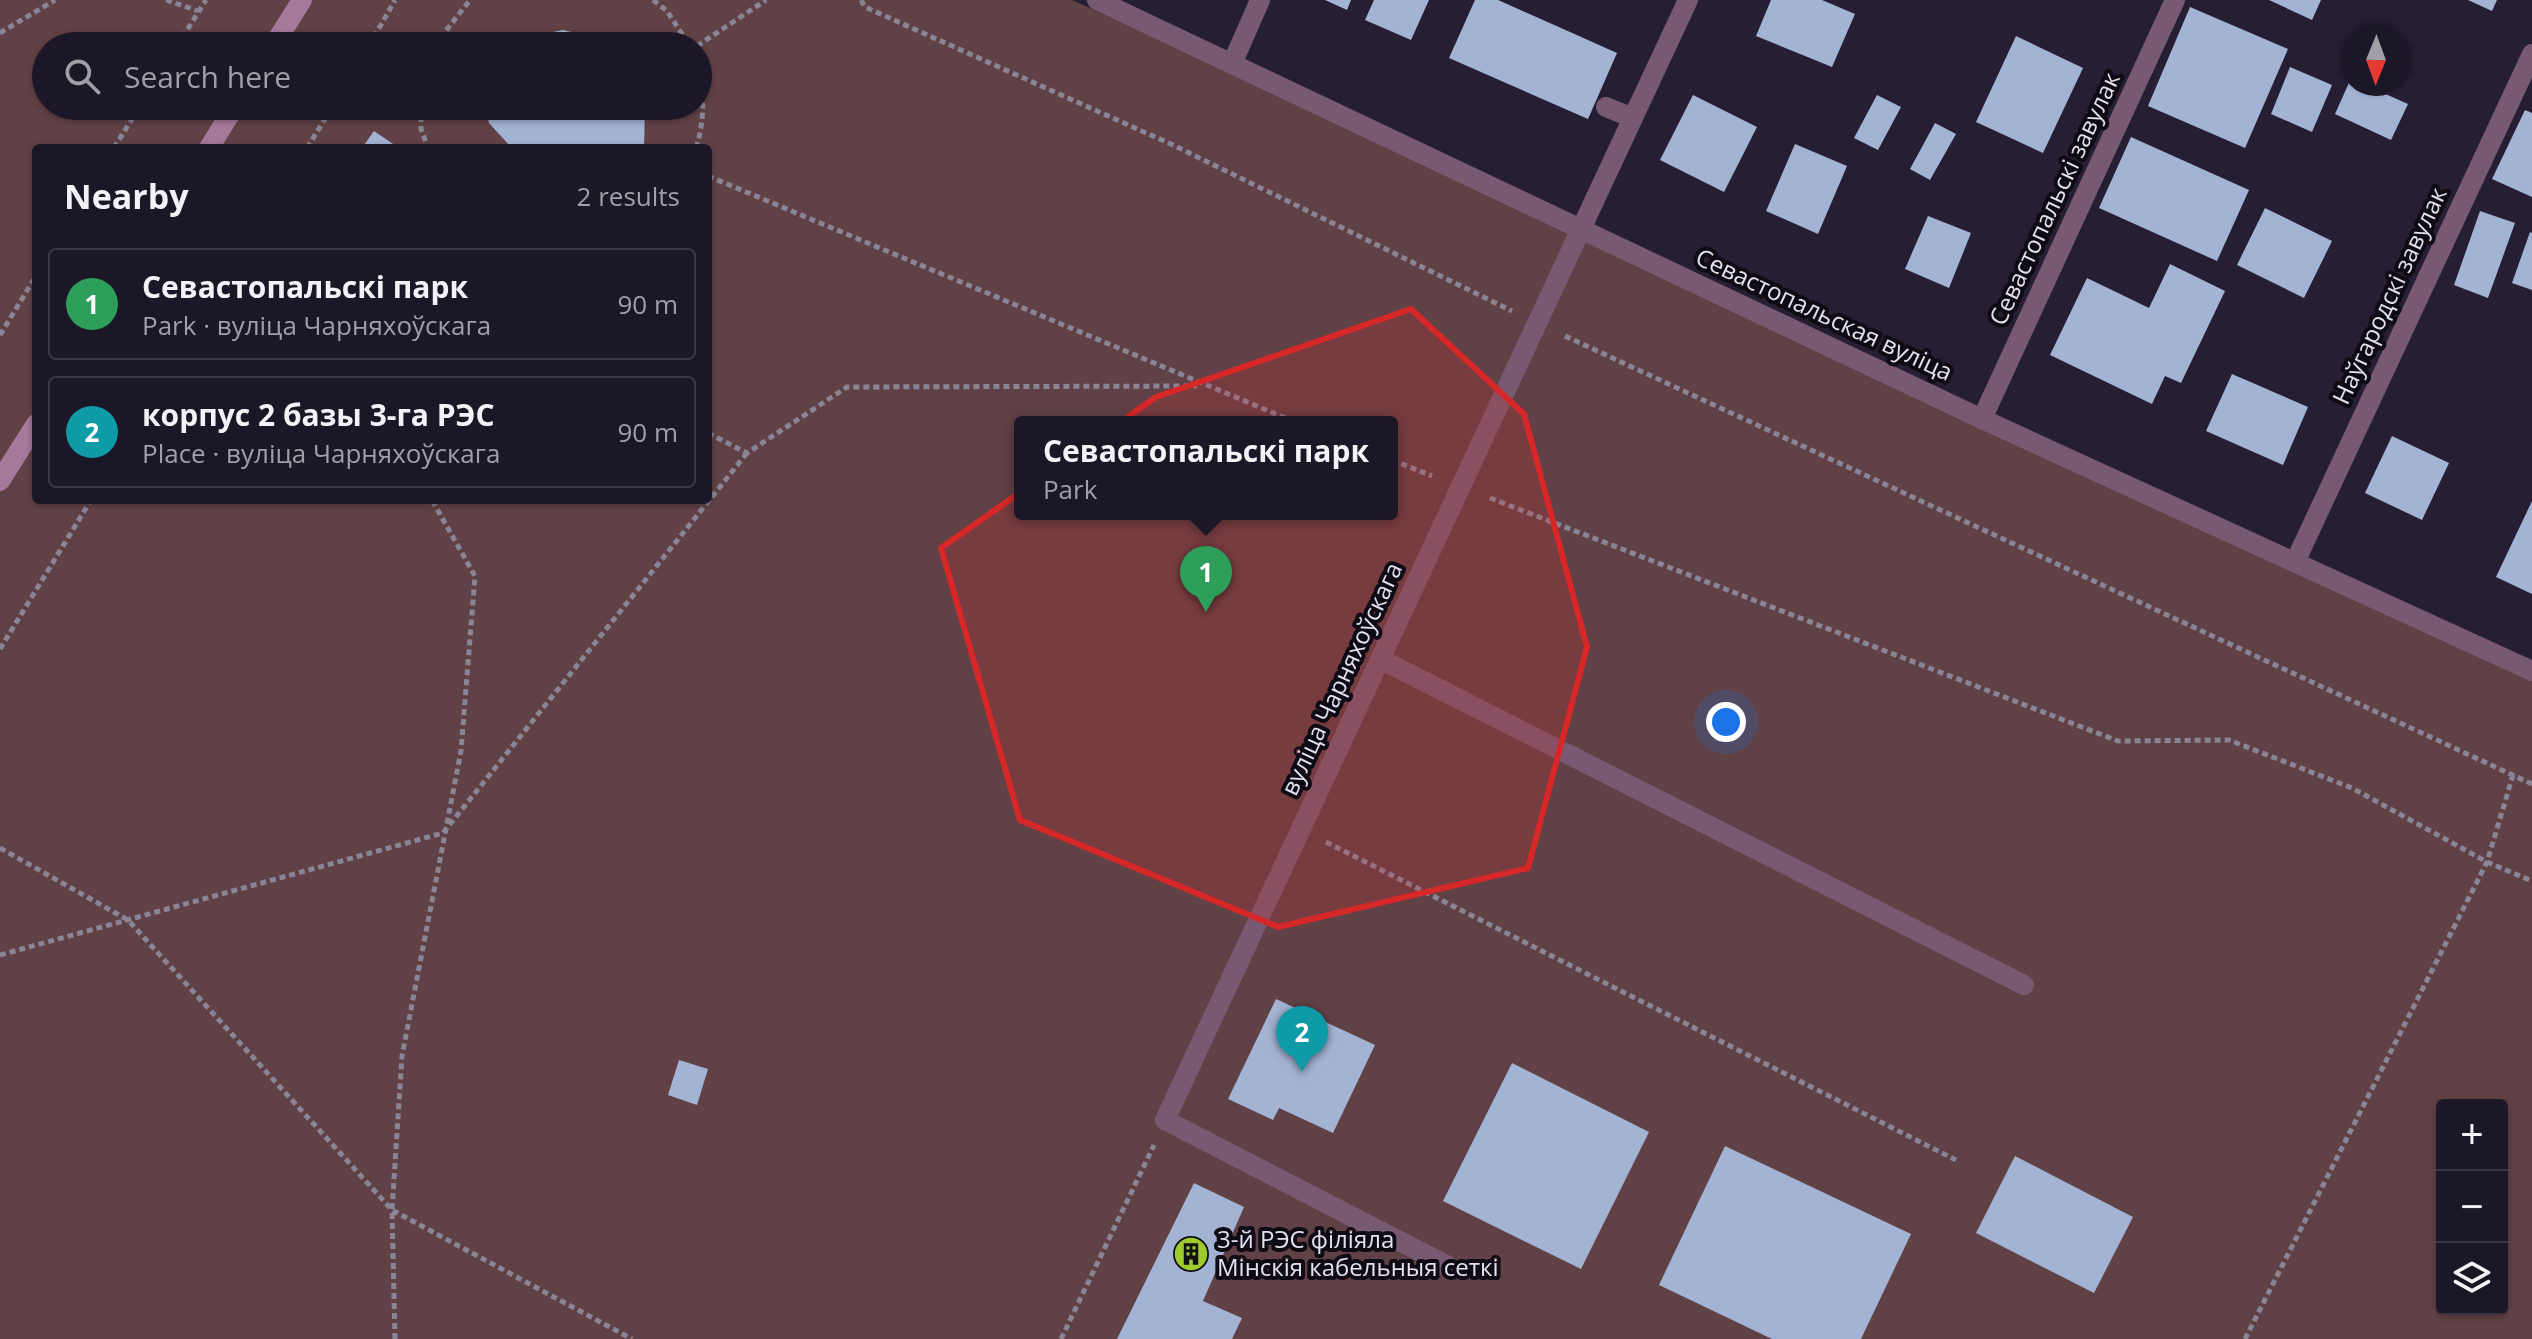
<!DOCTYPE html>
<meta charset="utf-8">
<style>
:root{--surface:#1c1727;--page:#292433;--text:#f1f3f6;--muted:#a09fa7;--line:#3a3644;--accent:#db2777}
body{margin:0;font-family:"Open Sans",sans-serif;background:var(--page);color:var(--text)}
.controls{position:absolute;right:24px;bottom:24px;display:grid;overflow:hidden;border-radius:8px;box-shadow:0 2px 6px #0004}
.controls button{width:72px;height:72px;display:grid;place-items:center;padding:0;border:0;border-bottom:2px solid var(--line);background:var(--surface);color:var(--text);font:40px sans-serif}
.compass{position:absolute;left:2340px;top:24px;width:72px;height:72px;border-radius:50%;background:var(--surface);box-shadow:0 2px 6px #0004;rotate:181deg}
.you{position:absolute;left:1726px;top:722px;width:28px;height:28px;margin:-20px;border:6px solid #fff;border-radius:50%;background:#1a73e8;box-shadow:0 0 0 12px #1a73e833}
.badge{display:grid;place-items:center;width:52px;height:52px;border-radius:50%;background:var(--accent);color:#fff;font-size:26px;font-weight:700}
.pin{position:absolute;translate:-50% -66px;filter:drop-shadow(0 2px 4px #0008)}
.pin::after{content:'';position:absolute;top:42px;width:28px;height:24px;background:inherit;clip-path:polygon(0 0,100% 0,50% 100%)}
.popup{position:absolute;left:1014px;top:416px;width:384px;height:104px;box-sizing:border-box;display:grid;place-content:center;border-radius:8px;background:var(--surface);filter:drop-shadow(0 2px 6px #0005);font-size:26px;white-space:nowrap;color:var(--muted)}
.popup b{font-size:30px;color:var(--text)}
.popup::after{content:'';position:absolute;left:50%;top:100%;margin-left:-16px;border:16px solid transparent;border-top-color:var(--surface)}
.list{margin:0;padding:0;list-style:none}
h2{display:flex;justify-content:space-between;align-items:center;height:104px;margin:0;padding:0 32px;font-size:34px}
h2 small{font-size:26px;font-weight:400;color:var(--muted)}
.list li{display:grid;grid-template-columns:52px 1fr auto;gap:24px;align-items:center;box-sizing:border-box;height:112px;margin:0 16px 16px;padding:0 16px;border:2px solid var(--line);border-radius:8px}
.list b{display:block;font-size:30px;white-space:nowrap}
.list p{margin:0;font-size:26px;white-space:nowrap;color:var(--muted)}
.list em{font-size:26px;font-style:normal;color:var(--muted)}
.icon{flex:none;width:44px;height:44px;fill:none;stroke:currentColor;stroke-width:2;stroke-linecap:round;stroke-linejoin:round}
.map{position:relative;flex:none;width:2532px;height:1339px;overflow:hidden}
.search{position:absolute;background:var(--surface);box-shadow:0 2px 6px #0004;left:32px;top:32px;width:680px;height:88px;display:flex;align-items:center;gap:20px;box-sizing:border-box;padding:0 28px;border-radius:44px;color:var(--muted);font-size:30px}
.panel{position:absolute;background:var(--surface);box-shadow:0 2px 6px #0004;left:32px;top:144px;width:680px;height:360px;border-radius:8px}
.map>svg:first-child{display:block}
.green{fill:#604146;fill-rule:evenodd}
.building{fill:#a3b3d3}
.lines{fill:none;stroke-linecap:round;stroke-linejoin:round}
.path{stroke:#8a8596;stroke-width:5;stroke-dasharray:6 4;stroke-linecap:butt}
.service{stroke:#775a71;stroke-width:20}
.minor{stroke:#775a71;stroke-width:20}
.tertiary{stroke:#775a71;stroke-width:20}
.secondary{stroke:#a6799c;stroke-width:20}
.marked{fill:#d62828;fill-opacity:0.2;stroke:#d62828;stroke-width:6;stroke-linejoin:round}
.labels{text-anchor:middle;stroke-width:8;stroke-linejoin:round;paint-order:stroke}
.street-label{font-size:24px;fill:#e4e0ee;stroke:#0e0b14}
.poi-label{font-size:24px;fill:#e4e0ee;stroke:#0e0b14;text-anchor:start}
</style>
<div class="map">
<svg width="2532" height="1339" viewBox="0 0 2532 1339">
<rect width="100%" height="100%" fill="#261f34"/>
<path class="green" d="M0,0H1072L1583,230L2532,670V1339H0ZM46,46H698V106H46ZM36,148H708V500H36ZM1020,422H1392V514H1020ZM2442,1105H2502V1309H2442Z"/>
<path class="building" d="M1325,0H1351L1347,10Z
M1374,0H1429L1411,40L1365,20Z
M1475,0H1498L1617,53L1588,119L1449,58Z
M1771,0H1822L1855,14L1832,67L1756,36Z
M2269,0H2321L2312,20Z
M2468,0H2497L2492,11Z
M2190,7L2288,49L2245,148L2148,106Z
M563,30L580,34L595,46H533L548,33Z
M2016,36L2083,68L2043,153L1976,122Z
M2290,67L2332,85L2312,132L2271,114Z
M2352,76V84H2363L2408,104L2391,140L2335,114Z
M1693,95L1757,127L1724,192L1660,160Z
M1877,95L1901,107L1878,150L1854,138Z
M485,106H645L644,148L509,145L489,123Z
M2525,110L2532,113V197L2492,179Z
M1935,123L1956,134L1930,180L1910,169Z
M374,131L399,148H362Z
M2131,137L2249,190L2217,261L2099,208Z
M1795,144L1847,166L1818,234L1766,211Z
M2265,208L2332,241L2304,298L2237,265Z
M2480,211L2515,223L2488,298L2454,285Z
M1928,216L1971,233L1949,288L1905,269Z
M2530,232L2532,233V290L2512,283Z
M2170,264L2225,291L2181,383L2165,376L2152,404L2050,355L2087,278L2149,308Z
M2232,374L2308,407L2283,465L2206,431Z
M2392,436L2449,463L2422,520L2365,493Z
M2532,501V594L2496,577Z
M1276,999L1375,1045L1333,1133L1279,1108L1273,1120L1228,1099Z
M679,1060L708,1069L697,1105L668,1095Z
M1512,1063L1649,1132L1581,1269L1443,1201Z
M1725,1146L1911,1234L1861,1339H1772L1659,1285Z
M2015,1156L2133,1217L2094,1293L1976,1233Z
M1194,1183L1244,1207L1203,1301L1242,1318L1232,1339H1117Z"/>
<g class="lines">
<path class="path" d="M166,0L198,11
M653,0L667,11L690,46
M861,0L865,7L1173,145L1512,311
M0,33L55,0
M177,46L206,0
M369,46L395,0
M434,46L470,0
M697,46L766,0
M421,106V129L428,148
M114,148L140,106
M307,148L333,106
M696,148C704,123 705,97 698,71
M708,176L1295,422
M0,335L36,276
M1565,336L2532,784
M708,433L747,453L847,387L1197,386
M1392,460L1432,476
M1490,498L2118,741L2229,740L2352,788L2487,862L2532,881
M0,649L91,500
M1326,842L1956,1160
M0,848L128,920L392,1210L632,1339
M0,955L443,833L747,453
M395,1339L392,1210L402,1056L461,751L475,576L432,500
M1061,1339L1154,1145
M2245,1339L2487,862L2513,775"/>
<path class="service" d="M1606,107L1633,118
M1380,659L2024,985
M1165,1120L1448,1266"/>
<path class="minor" d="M1232,64L1260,0
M1982,419L2175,0
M2296,560L2532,54
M1165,1120L1688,0"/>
<path class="tertiary" d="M1097,0L1982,419L2532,671"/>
<path class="secondary" d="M273,46L302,0
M209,148L235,106
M0,481L36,424"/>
</g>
<path class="marked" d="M1411,309L1524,414L1587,647L1528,868L1278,927L1020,820L941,548L1156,397Z"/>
<defs>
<g id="building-disc" transform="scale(1.8)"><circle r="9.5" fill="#9eca2e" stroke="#0e0b14"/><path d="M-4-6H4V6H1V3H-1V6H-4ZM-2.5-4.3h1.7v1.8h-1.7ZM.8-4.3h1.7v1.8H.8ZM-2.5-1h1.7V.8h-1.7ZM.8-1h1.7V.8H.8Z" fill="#111"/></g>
</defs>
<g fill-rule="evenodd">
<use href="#building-disc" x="1191" y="1254"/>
</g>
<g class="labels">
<g class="street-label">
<text transform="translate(2055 199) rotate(-65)" y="8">Севастопальскі завулак</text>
<text transform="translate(2390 296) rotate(-65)" y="8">Наўгародскі завулак</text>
<text transform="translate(1824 315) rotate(25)" y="8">Севастопальская вуліца</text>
<text transform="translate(1342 679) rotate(-65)" y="8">вуліца Чарняхоўскага</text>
</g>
<g class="poi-label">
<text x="1217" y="1248">3-й РЭС філіяла<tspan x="1217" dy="28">Мінскія кабельныя сеткі</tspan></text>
</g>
</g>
</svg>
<div class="controls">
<button>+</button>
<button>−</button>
<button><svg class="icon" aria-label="layers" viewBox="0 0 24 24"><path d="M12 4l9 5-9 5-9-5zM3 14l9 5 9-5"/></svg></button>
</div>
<svg class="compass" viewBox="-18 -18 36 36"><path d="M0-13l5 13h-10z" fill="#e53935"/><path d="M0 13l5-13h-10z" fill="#a09fa7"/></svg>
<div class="you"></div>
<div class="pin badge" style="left:1206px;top:612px;background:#2e9e5b">1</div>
<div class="popup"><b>Севастопальскі парк</b>Park</div>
<div class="pin badge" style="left:1302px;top:1072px;background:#0f9aa8">2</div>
<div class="search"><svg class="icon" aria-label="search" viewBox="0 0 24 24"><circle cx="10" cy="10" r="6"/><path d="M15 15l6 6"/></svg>Search here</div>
<section class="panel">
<h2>Nearby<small>2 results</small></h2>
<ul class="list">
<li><span class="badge" style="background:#2e9e5b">1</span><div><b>Севастопальскі парк</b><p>Park · вуліца Чарняхоўскага</p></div><em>90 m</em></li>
<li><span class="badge" style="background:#0f9aa8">2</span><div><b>корпус 2 базы 3-га РЭС</b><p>Place · вуліца Чарняхоўскага</p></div><em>90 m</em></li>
</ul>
</section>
</div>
